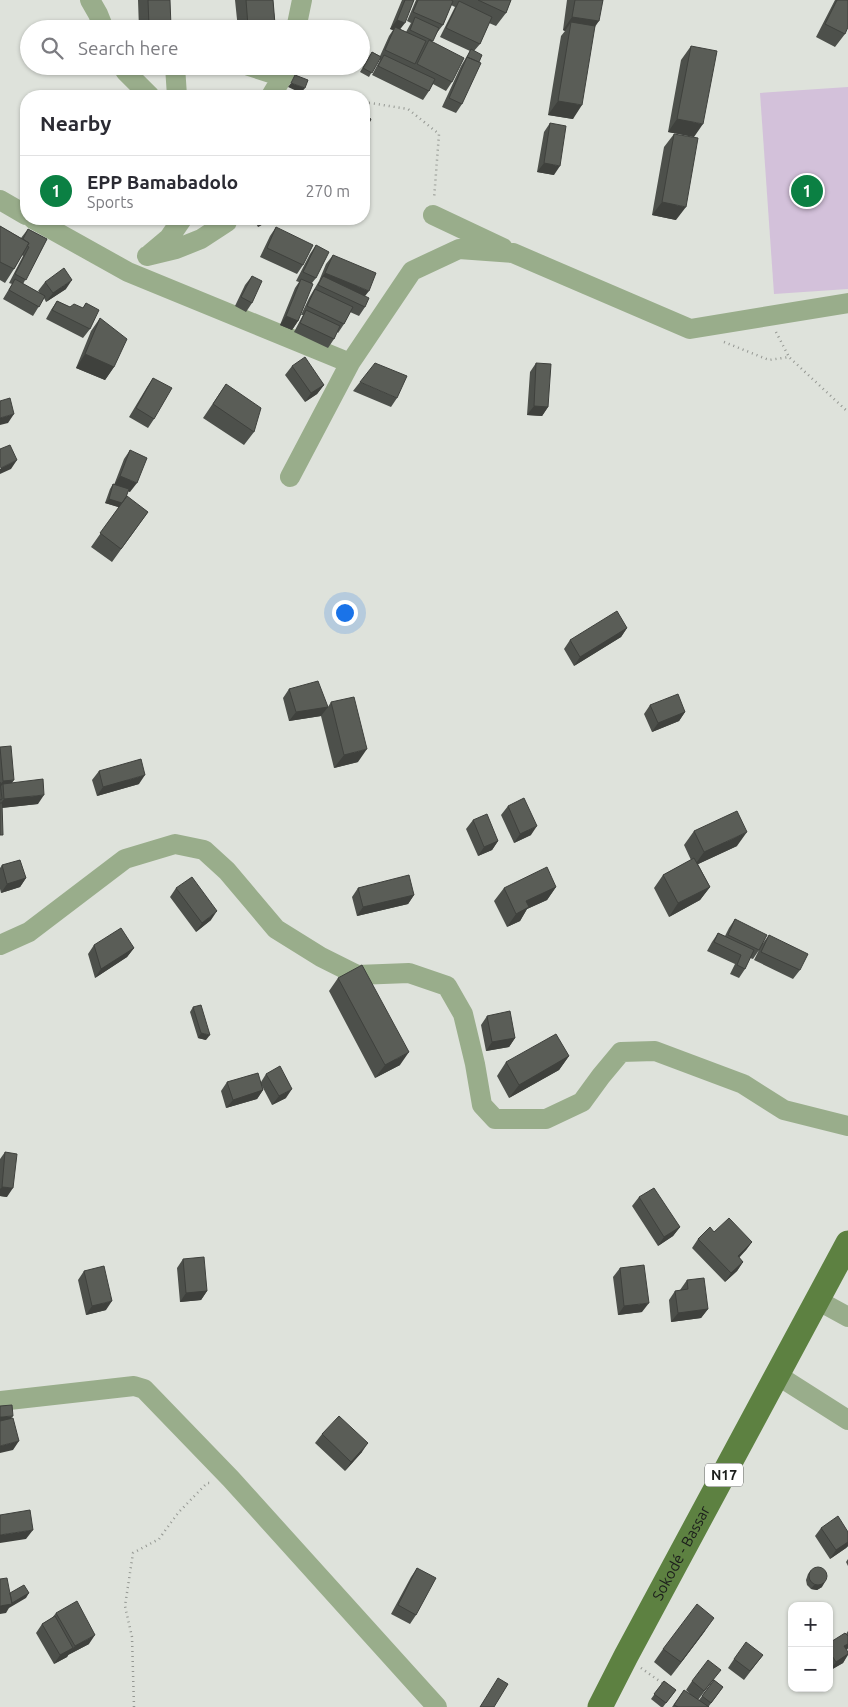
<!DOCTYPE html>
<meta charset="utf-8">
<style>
:root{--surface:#fff;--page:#f2f2f3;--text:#2b2b33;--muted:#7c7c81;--line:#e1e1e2;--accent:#0b8043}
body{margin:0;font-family:Ubuntu,sans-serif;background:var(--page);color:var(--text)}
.controls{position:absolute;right:15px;bottom:15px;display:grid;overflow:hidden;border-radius:10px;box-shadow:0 1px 4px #0004}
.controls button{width:45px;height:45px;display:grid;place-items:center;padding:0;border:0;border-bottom:1px solid var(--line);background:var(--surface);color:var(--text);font:25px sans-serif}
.you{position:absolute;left:344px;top:612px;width:18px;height:18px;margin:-12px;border:4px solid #fff;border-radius:50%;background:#1a73e8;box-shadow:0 0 0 8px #1a73e833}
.badge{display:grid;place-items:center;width:32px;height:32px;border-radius:50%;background:var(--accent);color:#fff;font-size:16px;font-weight:700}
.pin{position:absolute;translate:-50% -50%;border:2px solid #fff;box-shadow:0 1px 5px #0006}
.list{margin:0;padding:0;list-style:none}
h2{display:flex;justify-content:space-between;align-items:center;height:65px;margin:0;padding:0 20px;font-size:21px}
h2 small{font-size:16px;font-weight:400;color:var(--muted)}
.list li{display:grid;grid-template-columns:32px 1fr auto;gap:15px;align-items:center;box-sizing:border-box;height:70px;padding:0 20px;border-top:1px solid var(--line)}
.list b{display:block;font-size:19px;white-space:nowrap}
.list p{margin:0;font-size:16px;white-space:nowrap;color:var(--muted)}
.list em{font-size:16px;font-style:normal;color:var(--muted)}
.icon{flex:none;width:28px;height:28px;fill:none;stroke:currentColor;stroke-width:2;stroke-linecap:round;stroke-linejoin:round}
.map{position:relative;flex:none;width:848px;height:1707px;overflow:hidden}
.search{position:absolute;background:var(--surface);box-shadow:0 1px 4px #0004;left:20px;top:20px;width:350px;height:55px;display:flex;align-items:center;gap:12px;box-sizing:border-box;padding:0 18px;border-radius:28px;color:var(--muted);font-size:19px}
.panel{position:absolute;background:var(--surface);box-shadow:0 1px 4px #0004;left:20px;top:90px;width:350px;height:135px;border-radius:20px}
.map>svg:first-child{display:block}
.garden{fill:#d3c1da}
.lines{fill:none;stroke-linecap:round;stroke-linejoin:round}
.path{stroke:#949792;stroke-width:2.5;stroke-dasharray:1 4;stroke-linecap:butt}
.minor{stroke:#99ad8b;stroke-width:20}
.major{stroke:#5d8141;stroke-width:25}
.wall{fill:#4d504b}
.shaded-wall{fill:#3f413d}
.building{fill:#5a5d57;stroke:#3f413d}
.labels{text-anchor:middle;stroke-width:5;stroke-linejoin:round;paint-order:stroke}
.shield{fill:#fff;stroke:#606260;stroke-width:1}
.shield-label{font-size:14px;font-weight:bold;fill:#1c1e1c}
.street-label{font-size:15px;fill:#1c1e1c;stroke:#fff}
</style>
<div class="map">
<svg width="848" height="1707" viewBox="0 0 848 1707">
<rect width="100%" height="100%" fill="#dee2db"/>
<path class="garden" d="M848,87V289L774,294L760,93Z"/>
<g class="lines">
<path class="path" d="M331,93L342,96
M364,102L408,109L439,134L434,199
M776,332L789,357
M724,342L769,360L789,357L848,412
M641,1668L665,1685
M134,1707L132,1637L125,1606L133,1553L159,1539L178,1513L207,1483H212"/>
<path class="minor" d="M90,0L98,14L104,29
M296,29L302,0
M122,66L126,72L150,96
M175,66L177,96
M249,66L283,77
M271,96L289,66
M0,200L26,215
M433,215L503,248
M33,219L128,272L350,363
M150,254L169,238L182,219
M147,256L176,249L201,239L227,222L225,219
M290,477L350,363L412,271L459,249L513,253L690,329L848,303
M0,945L29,932L125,859L175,844L204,850L227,871L276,929L321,957L357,975L409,973L447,986L463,1014L475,1064L482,1105L495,1119H546L582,1102L601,1076L621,1052L655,1051L743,1084L784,1110L848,1126
M817,1300L848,1317
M777,1375L848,1420
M0,1401L134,1386L144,1389L231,1479L437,1707"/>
<path class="major" id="s1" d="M600,1707L626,1656L848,1243"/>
</g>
<path class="wall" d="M138,0H170V29H139Z
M235,0H273L275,24L271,29H238Z
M402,0H414L400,29L406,32L411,23L407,21L416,0H511L506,13L496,26L489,23L480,44L474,51L462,104L456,113L442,107L461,66L470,51L440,37L455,7L451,5L443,25L436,34L432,42L452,82L446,91L433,84L429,91L423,100L372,75L380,60L379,59L369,77L360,72L372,52L380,56L389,36L393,30L390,29Z
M567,0H603L594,29L573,119L548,115L561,36L565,31L563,30Z
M835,0H848L845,34L835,47L816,37Z
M691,46L694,137L668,132L681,60Z
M316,66H332L328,72Z
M550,123L554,175L537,172L544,132Z
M674,134L676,220L652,215L664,147Z
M255,219H272L258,227L254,220Z
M0,226L21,238L28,229L47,239L23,284L40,293L38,291L45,282L66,289L46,302L44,298L33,316L3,299L12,284L9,283L23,256L22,255L14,269L5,283L0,280Z
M276,227L303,265L297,274L260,257L270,236Z
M316,245V278L312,283L298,321L292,330L280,325L295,288L299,282L296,281L310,254Z
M333,255L365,296V307L359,316L350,312L344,324L338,333L337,332L334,339L328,348L294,332L303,315H301L309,298L319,281L326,264Z
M252,276V303L246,312L235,306L245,285Z
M57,301L70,307L83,308L86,303L90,329L83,338L46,319L51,310Z
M100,318L114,367L105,380L76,368L91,331Z
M536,363L548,407L542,416L527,415L530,372Z
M292,366L324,385L317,394L305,402L285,375Z
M153,378L154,419L148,428L129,417L147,387Z
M360,382L397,398L391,407L353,391Z
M226,384L254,432L244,445L203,418Z
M130,450V492L128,491L126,497L148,512L112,562L91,547L119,507L105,503L110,489L113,484L114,485L124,459Z
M627,628L621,637L574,666L564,649L570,640Z
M289,689L328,707L331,702L358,762L334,768L321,716L289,721L283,698Z
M650,705L685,712L679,721L652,732L644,714Z
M0,747L12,783L38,804L2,808L0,835Z
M99,771L139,784L97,796L92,780Z
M508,806L531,835L514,843L501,815Z
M473,820L498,841L492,850L478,856L466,829Z
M694,831L737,846L698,864L710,887L700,900L669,917L654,888L663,875L691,860L684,845Z
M2,865L26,878L20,887L1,893L0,889V868Z
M556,887L547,900L527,909L520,921L507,927L494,901L504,888Z
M176,888L211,920L196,932L170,897Z
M358,888L414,895L408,904L357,916L352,897Z
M735,919L763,943L769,935L800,970L793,979L754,960L759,950L753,959L750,958L745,969L739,978L730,974L735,964L707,951L712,942L718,933L725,936L729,928Z
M94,945L134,948L127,957L95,978L88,954Z
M338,978L400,1065L375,1078L329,991Z
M193,1007L206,1040L198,1038L190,1012Z
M487,1016L515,1038L509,1047L486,1051L481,1025Z
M569,1056L559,1070L509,1098L497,1076L506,1062Z
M266,1074L286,1098L272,1105L262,1086L263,1090L257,1099L226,1108L221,1091L227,1082H261Z
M5,1152L7,1197L0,1196V1159Z
M639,1197L680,1227L673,1236L658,1246L632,1206Z
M714,1232L752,1242L746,1250L739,1258L743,1262L737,1271L725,1282L692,1248L698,1239Z
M183,1259L207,1291L201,1300L180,1302L177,1268Z
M620,1268L642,1312L618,1315L613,1277Z
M84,1271L106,1310L86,1315L78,1280Z
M687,1280L708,1309L701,1318L671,1322L669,1300L675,1291L680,1290Z
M322,1434L362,1452L345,1471L315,1443Z
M821,1528L848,1532V1546L846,1548L830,1559L815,1536Z
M848,1559V1566L846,1562Z
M417,1568L416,1615L410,1624L391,1614L411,1577Z
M811,1570L822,1587L817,1590L811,1589L807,1585L806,1580L808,1574Z
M56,1613L89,1644L68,1655L67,1657L54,1664L36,1633L42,1624L52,1618Z
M705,1631L671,1676L654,1662L663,1649Z
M848,1631V1648L846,1650L848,1652V1655L843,1663L829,1671V1643L846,1634Z
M763,1655L744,1680L728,1668L734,1659Z
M714,1679L698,1700H699L714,1680L723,1687L709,1706V1707H672L684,1690L691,1695L686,1690L692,1681Z
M664,1681L676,1690L663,1707H661L651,1699Z"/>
<path class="shaded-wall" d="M572,17L599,21L590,34L571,22L565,31L563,30Z
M397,20L405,23L398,32L395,27L393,30L390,29Z
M275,24L271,29H246L248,26Z
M149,27H171L170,29H148Z
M158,66H175L173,69L156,70Z
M180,66H195L194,68L178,69Z
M291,83L305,88L301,93L288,87Z
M558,101L582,105L573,119L548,115Z
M677,119L703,124L694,137L668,132Z
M544,163L560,166L554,175L537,172Z
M662,202L686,207L676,220L652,215Z
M264,219H272L258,227Z
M325,273L369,291L362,300L322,277Z
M72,280L66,289L46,302L53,293Z
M286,316L298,321L292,330L280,325Z
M85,354L114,367L105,380L76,368Z
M324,385L317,394L305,402L311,393Z
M534,406L548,407L542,416L527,415Z
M14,414L8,423L0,425V418Z
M17,460L11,469L0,474V469L1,468Z
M120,476L137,483L130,492L114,485Z
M109,499L125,503L121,508L105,503Z
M627,628L621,637L574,666L580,657Z
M328,707L321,716L289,721L296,712Z
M685,712L679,721L652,732L658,723Z
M367,749L358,762L334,768L344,755Z
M145,775L139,784L97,796L103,787Z
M14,780L8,789L3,784L0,787V785L3,781Z
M44,795L38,804L0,808V805L4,799Z
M537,826L531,835L514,843L520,834Z
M747,832L737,846L694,866L704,852Z
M498,841L492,850L478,856L484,847Z
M26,878L20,887L1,893L7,884Z
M556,887L547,900L527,909L520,921L507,927L516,914L526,901Z
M710,887L700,900L669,917L678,903Z
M414,895L408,904L357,916L363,907Z
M217,911L211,920L196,932L202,923Z
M134,948L127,957L95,978L101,969Z
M201,1033L210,1035L206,1040L198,1038Z
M515,1038L509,1047L486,1051L492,1042Z
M409,1052L400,1065L375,1078L385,1065Z
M569,1056L559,1070L509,1098L519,1085Z
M292,1089L286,1098L272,1105L279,1096Z
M263,1090L257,1099L226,1108L233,1100Z
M2,1187L13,1188L7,1197L0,1196V1189Z
M680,1227L673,1236L658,1246L664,1237Z
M752,1242L746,1250L731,1265L738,1256Z
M743,1262L737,1271L725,1282L731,1273Z
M207,1291L201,1300L180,1302L186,1293Z
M112,1301L106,1310L86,1315L92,1306Z
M649,1303L642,1312L618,1315L624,1306Z
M708,1309L701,1318L671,1322L678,1313Z
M13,1416L6,1425L0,1426V1417Z
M19,1441L13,1450L0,1453V1446Z
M368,1443L362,1452L345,1471L351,1462Z
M33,1530L26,1539L0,1543V1535Z
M848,1542V1546L846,1548L830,1559L836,1550Z
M825,1582L822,1587L817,1590L811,1589L814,1585Z
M29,1593L26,1598L9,1608L6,1613L0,1614V1606Z
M714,1618L705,1631L671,1676L681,1662Z
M95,1635L89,1644L68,1655L75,1646Z
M848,1644V1648L847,1650L844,1646Z
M73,1648L67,1657L54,1664L60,1655Z
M848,1654L843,1663L829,1671L836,1662Z"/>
<path class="building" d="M148,0H170L171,27H149Z
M246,0H273L275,24L248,26Z
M405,0H414L405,23L397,20Z
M418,0H451L453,1L443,25L413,12Z
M478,0H511L506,13Z
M575,0H603L599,21L572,17Z
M837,0H848V27L845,34L825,24Z
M459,1L492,17L480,44L446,28Z
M415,17L439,28L433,41L410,30Z
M571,22L595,26L582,105L558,101Z
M395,27L426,41L415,64L385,50Z
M429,40L464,58L452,82L417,64Z
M691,46L717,51L703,124L677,119Z
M471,49L482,55L479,62L467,57Z
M372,52L381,57L372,73L363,68Z
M384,55L435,79L429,91L378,66Z
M467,57L481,63L462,104L449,98Z
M295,75L308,80L305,88L291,83Z
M337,92L347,96H335Z
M364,115L371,119L364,133Z
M550,123L566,126L560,166L544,163Z
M674,134L698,138L686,207L662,202Z
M0,226L29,243L14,269L0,262Z
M276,227L313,245L303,265L267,248Z
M28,229L47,239L26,280L15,274L29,247L27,246L29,243L23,239Z
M316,245L329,252L316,278L303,272Z
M333,255L376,273L369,291L325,273Z
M64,268L72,280L53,293L45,282Z
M252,276L262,281L252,303L241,297Z
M323,276L369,298L365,307L318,285Z
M15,279L45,296L39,307L9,290Z
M301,279L313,284L298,321L286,316Z
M315,289L353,307L344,324L307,306Z
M57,301L70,307L74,304L83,308L86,303L99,310L90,329L52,310Z
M306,310L340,326L334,339L300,323Z
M100,318L127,339L114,367L85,354Z
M305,357L324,385L311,393L292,366Z
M375,363L407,376L397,398L360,382Z
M536,363L551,364L548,407L534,406Z
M153,378L172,388L154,419L136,408Z
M226,384L261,408L254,432L213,404Z
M10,398L14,414L0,418V401Z
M10,445L17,460L1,468L0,466V449Z
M130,450L147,458L137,483L120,476Z
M113,484L129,489L126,497L122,503L109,499Z
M127,496L148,512L121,549L100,533Z
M617,611L627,628L580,657L570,640Z
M318,681L328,707L296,712L289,689Z
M678,694L685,712L658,723L650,705Z
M354,697L367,749L344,755L331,702Z
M11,746L14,780L3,781L0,747Z
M141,759L145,775L103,787L99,771Z
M43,779L44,795L4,799L3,784Z
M0,782L2,799L0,800Z
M524,798L537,826L520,834L508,806Z
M0,803H2L3,835H0Z
M737,811L747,832L704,852L694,831Z
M487,814L498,841L484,847L473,820Z
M694,858L710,887L678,903L663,875Z
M20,860L26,878L7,884L2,865Z
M547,867L556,887L526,901L529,907L516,914L504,888Z
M409,875L414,895L363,907L358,888Z
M192,877L217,911L202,923L176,888Z
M735,919L767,935L759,950L728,935Z
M121,928L134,948L101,969L94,945Z
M718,933L754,950L745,969L737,965L741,955L714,942Z
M769,935L808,954L800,970L761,952Z
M362,965L409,1052L385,1065L338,978Z
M201,1005L210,1035L201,1033L193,1007Z
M510,1011L515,1038L492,1042L487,1016Z
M556,1034L569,1056L519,1085L506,1062Z
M280,1066L292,1089L279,1096L266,1074Z
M258,1073L263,1090L233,1100L227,1082Z
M5,1152L17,1154L13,1188L2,1187Z
M654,1188L680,1227L664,1237L639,1197Z
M729,1218L752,1242L738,1256L743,1262L731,1273L698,1239L710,1227L714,1232Z
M204,1257L207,1291L186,1293L183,1259Z
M644,1265L649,1303L624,1306L620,1268Z
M104,1266L112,1301L92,1306L84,1271Z
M704,1278L708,1309L678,1313L675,1291L688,1289L687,1280Z
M12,1405L13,1416L0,1417V1406Z
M339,1416L368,1443L351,1462L322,1434Z
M13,1418L19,1441L0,1446V1421Z
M30,1510L33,1530L0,1535V1515Z
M838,1516L848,1532V1542L836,1550L821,1528Z
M809 1576a9 9 0 1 1 18 0a9 9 0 1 1-18 0Z
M417,1568L436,1578L416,1615L398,1605Z
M7,1578L12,1604L0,1606V1579Z
M24,1585L29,1593L12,1603L10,1593Z
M77,1601L95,1635L75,1646L56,1613Z
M697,1604L714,1618L681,1662L663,1649Z
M55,1616L73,1648L60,1655L42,1624Z
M845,1633L848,1636V1644L844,1646L848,1652V1654L836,1662L829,1651V1643Z
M746,1642L763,1655L750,1671L734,1659Z
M708,1660L721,1670L704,1691L692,1681Z
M498,1678L508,1684L494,1707H480Z
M714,1680L723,1687L711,1703L702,1696Z
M664,1681L676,1690L666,1703L654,1694Z
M684,1690L709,1707H678L674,1705Z"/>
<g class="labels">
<rect class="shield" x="705" y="1463.5" width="38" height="23" rx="4"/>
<g class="shield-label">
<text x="724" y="1480">N17</text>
</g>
<g class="street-label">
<text dy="5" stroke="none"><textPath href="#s1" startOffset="174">Sokodé - Bassar</textPath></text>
</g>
</g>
</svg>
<div class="controls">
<button>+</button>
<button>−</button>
</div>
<div class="you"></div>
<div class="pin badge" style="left:807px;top:191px">1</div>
<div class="search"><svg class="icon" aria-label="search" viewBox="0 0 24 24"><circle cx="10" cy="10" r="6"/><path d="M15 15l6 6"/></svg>Search here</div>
<section class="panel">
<h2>Nearby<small></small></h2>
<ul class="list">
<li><span class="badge">1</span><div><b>EPP Bamabadolo</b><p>Sports</p></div><em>270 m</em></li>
</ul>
</section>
</div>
